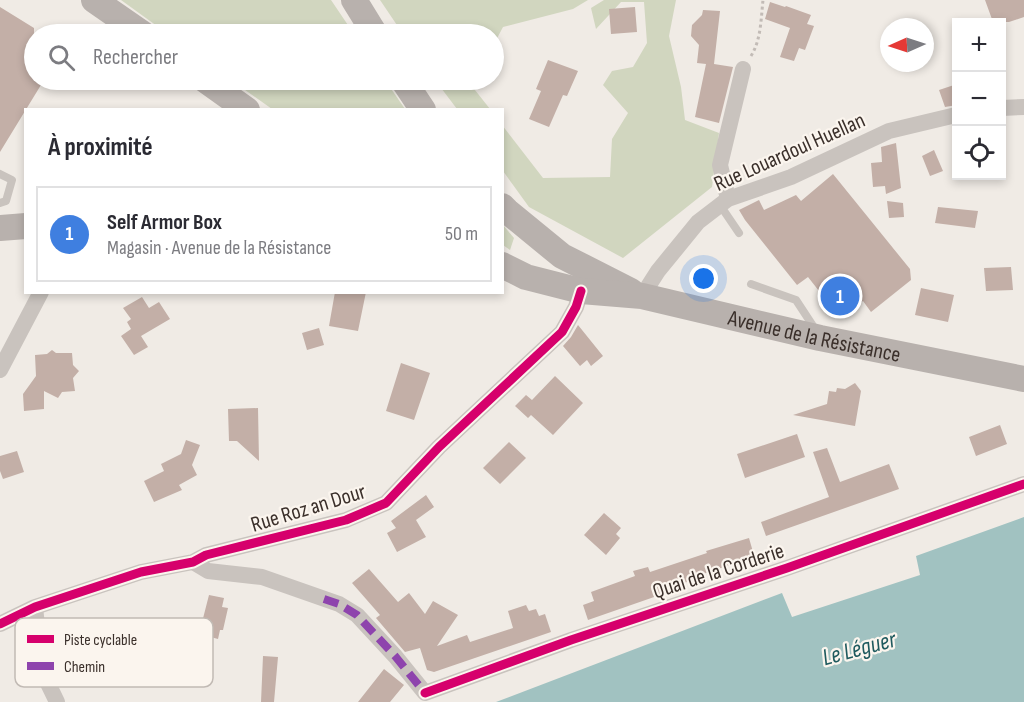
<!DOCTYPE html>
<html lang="fr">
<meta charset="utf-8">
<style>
:root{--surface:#fff;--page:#f2f2f3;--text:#2b2b33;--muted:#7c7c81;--line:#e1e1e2;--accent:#0f766e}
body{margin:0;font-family:"Sofia Sans Condensed",sans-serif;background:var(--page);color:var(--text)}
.controls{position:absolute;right:18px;top:18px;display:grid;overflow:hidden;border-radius:0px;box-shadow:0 3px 9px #0003}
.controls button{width:54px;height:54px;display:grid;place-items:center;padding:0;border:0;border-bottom:2px solid var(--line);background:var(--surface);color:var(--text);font:30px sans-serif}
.compass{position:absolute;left:880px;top:18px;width:54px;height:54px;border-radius:50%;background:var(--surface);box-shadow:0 3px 9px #0003;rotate:267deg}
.you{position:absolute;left:704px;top:279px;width:21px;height:21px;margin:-15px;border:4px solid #fff;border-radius:50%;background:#1a73e8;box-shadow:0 0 0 9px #1a73e833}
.badge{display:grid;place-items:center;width:39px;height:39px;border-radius:50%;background:var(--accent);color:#fff;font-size:20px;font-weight:700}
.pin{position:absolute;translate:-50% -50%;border:3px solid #fff;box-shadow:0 2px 6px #0006}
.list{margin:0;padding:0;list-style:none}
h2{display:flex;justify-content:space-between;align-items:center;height:78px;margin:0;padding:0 24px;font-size:26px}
h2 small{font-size:20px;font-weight:400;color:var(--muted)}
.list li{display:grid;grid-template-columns:39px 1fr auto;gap:18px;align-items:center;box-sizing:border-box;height:96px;margin:0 12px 12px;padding:0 12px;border:2px solid var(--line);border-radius:0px}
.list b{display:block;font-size:22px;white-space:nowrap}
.list p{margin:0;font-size:20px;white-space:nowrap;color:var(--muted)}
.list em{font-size:20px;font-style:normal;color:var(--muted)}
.icon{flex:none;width:33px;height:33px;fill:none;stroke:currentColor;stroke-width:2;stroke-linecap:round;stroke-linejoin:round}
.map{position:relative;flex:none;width:1024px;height:702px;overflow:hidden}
.search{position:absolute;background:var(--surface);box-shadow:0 3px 9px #0003;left:24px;top:24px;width:480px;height:66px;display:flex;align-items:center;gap:15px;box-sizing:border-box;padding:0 21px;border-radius:33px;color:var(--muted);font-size:22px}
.panel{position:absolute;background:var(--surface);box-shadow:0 3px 9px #0003;left:24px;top:108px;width:480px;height:186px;border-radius:0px}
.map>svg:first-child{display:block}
.green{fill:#d1d6bf}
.water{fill:#a1c2c1}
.building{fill:#c3afa7}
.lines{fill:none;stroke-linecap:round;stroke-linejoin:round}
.path{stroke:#c2bbb6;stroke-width:3;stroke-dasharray:3 3;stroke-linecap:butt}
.service{stroke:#c9c3be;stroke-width:8}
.minor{stroke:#c9c3be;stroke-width:16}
.primary{stroke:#b8b1ad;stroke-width:26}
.quiet{stroke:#8e44ad;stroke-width:8;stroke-dasharray:15 8;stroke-linecap:butt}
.cycleway-casing{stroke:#fbf5ee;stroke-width:13}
.cycleway{stroke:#d6006c;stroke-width:9}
.labels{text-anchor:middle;stroke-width:4.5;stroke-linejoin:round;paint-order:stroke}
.street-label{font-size:22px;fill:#3b302b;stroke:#fbf5ee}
.water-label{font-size:24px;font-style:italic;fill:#1f5a5e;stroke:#fbf5ee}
.key{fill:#fbf5ee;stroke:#c1bab4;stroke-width:1.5}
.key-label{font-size:16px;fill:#3b302b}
</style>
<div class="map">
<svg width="1024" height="702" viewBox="0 0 1024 702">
<rect width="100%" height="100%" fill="#f0ebe5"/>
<path class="green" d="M121,0H331L354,34H168Z
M380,0H588L573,9L503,27L494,44V34H403Z
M604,0H676L669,36L681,87L685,120L719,133L712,187L623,258L529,207L503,171L502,125L543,178L610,177L612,139L628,113L603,85L612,71L633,67L647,43L644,2H621L596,29L591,8Z
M231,80H385L405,109H272Z
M435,80H474L471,85L490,109H457Z
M503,225L514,238L510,250L503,245Z"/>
<path class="water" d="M1024,517V702H496L782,593L792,617L920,575L916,556Z"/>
<path class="building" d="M985,0H1024V17L1009,22H993Z
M770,2L785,7L786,6L811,15L807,24L814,26L805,50L799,48L794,61L780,57L790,28L765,19Z
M0,7L34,28V80H44L0,152Z
M635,7L637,32L611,34L609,9Z
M703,10L720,11L714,64L733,67L719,123L695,117L706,64L697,63L699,45L691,36L692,25L702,15Z
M548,60L578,71L567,96L563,95L549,127L529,119L541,91L536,89Z
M957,84V105L945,107L939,90Z
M896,143L901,188L886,194L885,186L873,187L871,163L882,162L881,147Z
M934,150L943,171L930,176L922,156Z
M833,174L910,269L911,280L871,312L863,301L857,305L819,291L808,277L797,285L745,220L739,210L759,200L764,210L796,195L801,201Z
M887,201L903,203L904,217L889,218Z
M938,207L978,211L975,228L935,223Z
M1011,267L1013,290L986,291L984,268Z
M921,288L954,295L948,322L915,315Z
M335,292H366L358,331L329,326Z
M142,297L149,308L159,302L170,319L141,336L148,347L134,355L121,336L131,329L127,322L131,319L123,308Z
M578,325L603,356L591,366L587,360L580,366L563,346L571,337Z
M319,328L324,345L307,350L302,333Z
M52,350L56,353H72L73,365L79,371L73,378L75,391L62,392L58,398L44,391V409L24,411L23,394L36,376L35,355L47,354Z
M401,363L430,373L414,420L386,411Z
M555,376L583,403L553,435L531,415L528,418L515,406L526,395L532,400Z
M855,383L861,391L855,426L793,415L827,404L829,391L836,392L837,388L845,389Z
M258,408L259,461L237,441H229L228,409Z
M1000,425L1007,444L976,456L969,437Z
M797,434L805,457L745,478L737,454Z
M186,440L200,445L192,465L197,475L179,485L182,490L154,502L144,481L164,471L161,464L181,454Z
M509,442L526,458L500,484L483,468Z
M827,448L840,482L889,464L899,489L766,536L761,522L829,497L813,452Z
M17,451L24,472L3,479L0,471V456Z
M426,495L434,507L416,520L426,537L397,552L387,533L396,528L391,521Z
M604,513L621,528L616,534L620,538L606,555L584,535Z
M749,538L753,552L751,558L700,575V577L679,585L680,588L588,620L583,605L594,601L591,592L635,576L633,571L648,567L650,572L707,553L706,551Z
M369,569L398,602L409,593L425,614L433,601L458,615L437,646L467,635L470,642L513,628L508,611L526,605L529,611L536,609L539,616L545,614L551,632L434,672L427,670L420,648L405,652L376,618L380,615L352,583Z
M209,595L224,598L222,607L228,608L223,630H220L218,639L199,634Z
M263,656L278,657L274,702H261Z
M384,669L404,685L390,702H358Z"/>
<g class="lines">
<path class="path" d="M751,56C761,40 761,19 763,0"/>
<path class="service" d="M0,174L12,180L6,201L0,203
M720,205L739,233
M751,284L796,300L817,332"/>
<path class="minor" d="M1002,108L1024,107
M728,199L720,165L743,69
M642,296L658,271L698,222L728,199L791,177L889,131L956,115
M0,370L41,292
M193,562L208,571L262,577L339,604L357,615L395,656L425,693
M35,607L42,671L57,702
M0,624L35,607L141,572L193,562L206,555L346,520L386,503L439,447L562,332L576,307L581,291
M425,693L571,640L787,568L1024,484"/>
<g class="primary">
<path d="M94,0L143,34"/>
<path d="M354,0L375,34"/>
<path d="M205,80L247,110"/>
<path d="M403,80L423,110"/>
<path d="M502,206L507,211L562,256L631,291"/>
<path d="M0,228L26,226"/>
<path id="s1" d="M502,265L526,277L581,291L642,296L820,338L1024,379"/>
</g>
<path class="quiet" d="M324,599L339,604L357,615L395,656L425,693"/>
<g class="cycleway-casing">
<path id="cycleway" d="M0,624L35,607L141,572L193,562L206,555L346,520L386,503L439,447L562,332L576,307L581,291
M425,693L571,640L787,568L1024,484"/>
</g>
<use href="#cycleway" class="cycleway"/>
</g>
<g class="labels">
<g class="street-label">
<text transform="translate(789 151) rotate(-24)" y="8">Rue Louardoul Huellan</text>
<text dy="8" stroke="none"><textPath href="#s1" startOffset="322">Avenue de la Résistance</textPath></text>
<text transform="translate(308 507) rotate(-17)" y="8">Rue Roz an Dour</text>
<text transform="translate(718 570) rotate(-18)" y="8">Quai de la Corderie</text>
</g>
<g class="water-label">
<text transform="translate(859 648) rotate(-15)" y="8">Le Léguer</text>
</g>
</g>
<rect x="15" y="618" width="198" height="69" rx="9" class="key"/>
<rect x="27" y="635" width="27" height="8" fill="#d6006c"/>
<rect x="27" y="662" width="27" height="8" fill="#8e44ad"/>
<g class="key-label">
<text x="64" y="645">Piste cyclable</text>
<text x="64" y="672">Chemin</text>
</g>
</svg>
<div class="controls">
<button>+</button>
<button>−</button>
<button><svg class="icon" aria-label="locate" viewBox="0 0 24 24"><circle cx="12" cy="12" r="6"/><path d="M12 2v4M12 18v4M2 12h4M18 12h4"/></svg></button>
</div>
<svg class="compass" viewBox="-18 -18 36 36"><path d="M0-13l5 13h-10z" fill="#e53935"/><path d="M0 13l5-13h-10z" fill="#7c7c81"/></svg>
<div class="you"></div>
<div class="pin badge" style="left:840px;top:296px;background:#3f7fe0">1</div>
<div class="search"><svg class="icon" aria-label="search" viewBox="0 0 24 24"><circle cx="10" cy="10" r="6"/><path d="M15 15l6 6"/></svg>Rechercher</div>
<section class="panel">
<h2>À proximité<small></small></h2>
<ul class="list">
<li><span class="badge" style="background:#3f7fe0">1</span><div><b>Self Armor Box</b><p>Magasin · Avenue de la Résistance</p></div><em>50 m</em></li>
</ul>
</section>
</div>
